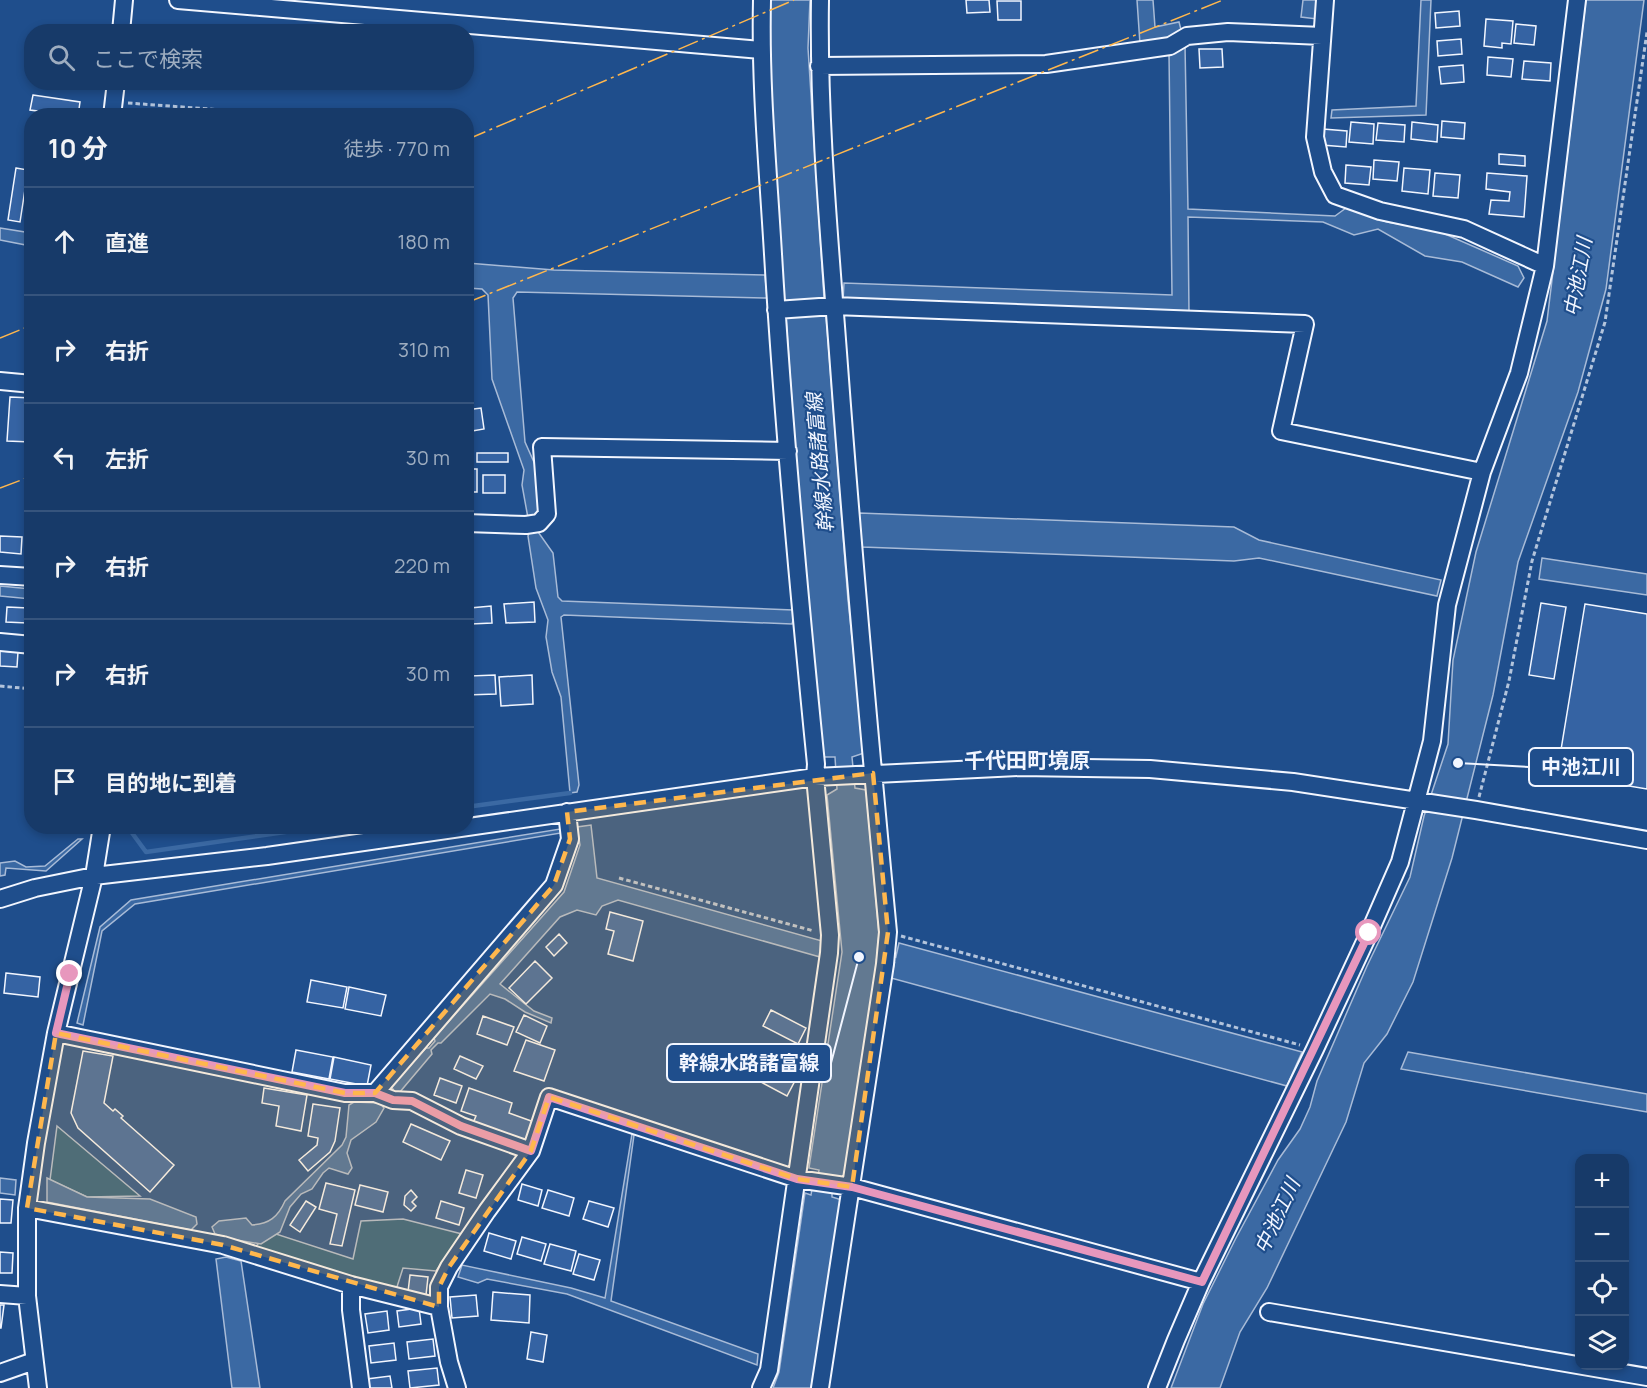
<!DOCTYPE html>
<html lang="ja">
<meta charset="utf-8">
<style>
:root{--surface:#173a69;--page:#20416f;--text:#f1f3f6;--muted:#9eadc0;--line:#36547d}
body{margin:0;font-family:Manrope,"Noto Sans JP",sans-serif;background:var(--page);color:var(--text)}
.controls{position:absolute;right:18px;bottom:18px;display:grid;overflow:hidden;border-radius:12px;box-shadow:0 3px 9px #0003}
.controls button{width:54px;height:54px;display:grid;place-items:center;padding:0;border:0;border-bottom:2px solid var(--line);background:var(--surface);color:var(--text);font:30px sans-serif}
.stop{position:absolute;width:18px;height:18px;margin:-14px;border:4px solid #e797bd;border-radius:50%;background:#fff}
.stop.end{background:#e797bd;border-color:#fff;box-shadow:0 2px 6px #0008}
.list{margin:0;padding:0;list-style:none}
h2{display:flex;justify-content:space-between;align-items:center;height:78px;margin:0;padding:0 24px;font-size:26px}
h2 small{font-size:20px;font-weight:400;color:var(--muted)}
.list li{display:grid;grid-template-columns:39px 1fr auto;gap:18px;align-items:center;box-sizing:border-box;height:108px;padding:0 24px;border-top:2px solid var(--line)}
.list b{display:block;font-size:22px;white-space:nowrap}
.list em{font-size:20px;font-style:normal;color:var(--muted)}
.icon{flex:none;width:33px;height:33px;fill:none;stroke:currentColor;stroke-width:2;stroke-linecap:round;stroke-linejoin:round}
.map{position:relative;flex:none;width:1647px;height:1388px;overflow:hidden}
.search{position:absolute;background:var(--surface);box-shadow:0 3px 9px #0003;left:24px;top:24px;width:450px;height:66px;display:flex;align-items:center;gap:15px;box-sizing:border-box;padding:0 21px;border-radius:24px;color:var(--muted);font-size:22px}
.panel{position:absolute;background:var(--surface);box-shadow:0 3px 9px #0003;left:24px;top:108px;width:450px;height:726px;border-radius:24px}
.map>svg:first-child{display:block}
.green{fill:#245a82;stroke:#a8bbd7;stroke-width:1.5}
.water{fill:#3b69a3;stroke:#a8bbd7;stroke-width:1.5}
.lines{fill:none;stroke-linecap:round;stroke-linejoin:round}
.stream{stroke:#3b69a3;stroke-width:4.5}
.building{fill:#3563a3;stroke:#f2f6ff;stroke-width:1.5}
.minor-casing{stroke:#f2f6ff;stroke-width:20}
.path{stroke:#b3c4dc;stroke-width:3;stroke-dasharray:4.5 3;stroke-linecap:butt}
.minor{stroke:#1f4e8c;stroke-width:16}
.power{stroke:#ffb74d;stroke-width:1.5;stroke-dasharray:21 4.5 3 4.5;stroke-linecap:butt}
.route{stroke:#e797bd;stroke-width:8}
.marked{fill:#ffb74d;fill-opacity:0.2;stroke:#ffb74d;stroke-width:4.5;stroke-dasharray:12 8;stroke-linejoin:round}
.labels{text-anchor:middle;stroke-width:4.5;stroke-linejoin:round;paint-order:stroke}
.water-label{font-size:20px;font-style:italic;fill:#f2f6ff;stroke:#1f4e8c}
.quarter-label{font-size:21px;font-weight:bold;fill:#f2f6ff;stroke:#1f4e8c}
.leader{fill:none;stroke:#f2f6ff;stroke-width:2}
.callout-dot{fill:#f2f6ff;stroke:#1f4e8c;stroke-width:2}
.callout{fill:#1f4e8c;stroke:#f2f6ff;stroke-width:2}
.callout-label{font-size:20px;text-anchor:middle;font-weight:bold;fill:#f2f6ff}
</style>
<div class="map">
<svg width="1647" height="1388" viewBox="0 0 1647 1388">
<rect width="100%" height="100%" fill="#1f4e8c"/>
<path class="green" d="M57,1126L140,1196L87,1197L50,1180Z
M403,1219L462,1234L436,1271L403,1268L395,1293L245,1257L270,1232L353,1259L361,1221Z"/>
<path class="water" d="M769,0H810L808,48L824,298L813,299L814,315H826L848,600L864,753L852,757L855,788L866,790L879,934L874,983L845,1177L818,1175L819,1170L809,1168L842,952L827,795L837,789L835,757H821L807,616L786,317L798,316L796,300L784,301L768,54Z
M1137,0H1153L1155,27L1179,22L1185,45L1188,209L1335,216L1346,208L1387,222L1436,230L1518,266L1524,278L1518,287L1462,262L1425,256L1378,229L1354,235L1323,222L1188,217L1189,313L843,301L844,283L1172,295L1169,54L1140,44Z
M1303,0H1318L1317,19L1301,17Z
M1421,0H1431L1426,115L1331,118L1332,110L1416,106Z
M1586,0H1644L1606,289L1578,392L1518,562L1493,695L1452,858L1413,982L1387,1034L1364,1063L1346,1122L1267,1288L1240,1332L1220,1388H1171L1203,1304L1236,1238L1278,1160L1300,1129L1310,1107L1317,1081L1367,966L1410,877L1424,816L1448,744L1453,660L1476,552L1547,321Z
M0,228L31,233V246L0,240Z
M467,263L554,270L765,275L767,298L517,292L513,298L525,442L537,469L539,507L535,516L536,529L553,553L558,597L562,601L793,610L794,617L792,624L564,615L561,617L579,785L577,792L570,793L561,697L552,672L546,637L548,620L536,588L528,536L530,529L522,485L524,470L492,379L488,295L482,289L467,288Z
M859,513L1234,527L1259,540L1441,580L1437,596L1259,558L1234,561L862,547Z
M1542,558L1647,574V595L1539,579Z
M0,586L31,589V599L0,596Z
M591,825L597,878L822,941L820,957L618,900L602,906L596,915L577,910L560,917L500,984L534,1011L552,1018L551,1023L525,1012L505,999L490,994L441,1043H438L431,1050L432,1054L399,1093L394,1091L391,1086L426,1048H429L435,1041L434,1038L564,892L580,845L577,827Z
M560,829L561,833L135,904L102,931L83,1025L77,1023L100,927L131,900Z
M78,839H82L46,871L6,868L5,875L0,876V863L15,861L26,867L45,866Z
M899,943L1302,1052L1287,1086L891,978Z
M1408,1052L1647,1094V1112L1401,1069Z
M354,1102L380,1103L384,1108L376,1122L351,1140L347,1153L352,1168L348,1174L329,1168L323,1173L312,1189L301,1194L290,1207L280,1232L261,1244L231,1239L215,1234L212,1227L219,1221L246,1218L252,1225C269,1224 278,1217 285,1201L342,1145L346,1137L349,1105Z
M632,1134L634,1135L611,1301L758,1354L757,1365L567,1294L487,1279L478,1283L458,1277L462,1265L571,1288L605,1298Z
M0,1178L16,1180L15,1195L0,1193Z
M47,1178L87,1197L150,1199L196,1217L197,1224L191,1230L47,1202Z
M812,1189L832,1193V1197L842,1200L811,1388H773L779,1372L805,1193L811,1195Z
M226,1257L241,1261L260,1388H232L216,1259Z"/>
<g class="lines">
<path class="stream" d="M466,807L570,793
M127,826L146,852L327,826
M877,957L895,960"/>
</g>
<path class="building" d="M966,0H989L990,12L967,13Z
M997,1H1021V20H998Z
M1459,11L1460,26L1436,28L1435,13Z
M1486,19L1513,21L1511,44L1502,43V48L1484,46Z
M1516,24L1536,26L1534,45L1514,43Z
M1461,39L1462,54L1438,56L1437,41Z
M1199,49H1222L1223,67L1200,68Z
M1488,57L1513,59L1511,77L1487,75Z
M1524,61L1551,63L1550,81L1522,79Z
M1463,65L1464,82L1441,84L1439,67Z
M33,95L80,102L78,116L30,110Z
M1442,121L1465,123L1464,139L1441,137Z
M1351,122L1374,124L1373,144L1349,142Z
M1412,122L1438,125L1437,142L1411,139Z
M1378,123L1405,125L1404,142L1376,140Z
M1323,129L1347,131L1346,147L1322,145Z
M1499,154L1525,156V166L1499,164Z
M1374,160L1399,162L1397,181L1373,179Z
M1346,165L1371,167L1369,185L1345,183Z
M16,168L28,170L20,222L8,220Z
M1404,168L1430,170L1428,194L1402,191Z
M1435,173L1460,175L1458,198L1433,196Z
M1487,173L1527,176L1524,217L1489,214L1491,200L1509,201L1510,192L1486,189Z
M10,397L32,398L31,442L7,441Z
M481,408L484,429L466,432V410Z
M477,453H508V462H477Z
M466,469H477V492H466Z
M483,475H505V493H483Z
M0,536L22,537L21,554L0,552Z
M28,538H32V555H27Z
M534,602L535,622L506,623L504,604Z
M1541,603L1566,607L1554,679L1529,675Z
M1585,604L1647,614V789L1557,774Z
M491,606L492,623L471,624L470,608Z
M7,607L28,608L27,623L6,622Z
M0,651L18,652L17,667L0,666Z
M469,654L470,676L495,675L496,694L466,695V655Z
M532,675L533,704L501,706L499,677Z
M610,912L643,921L633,961L608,954L614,931L606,929Z
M559,934L567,943L554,956L546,947Z
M535,961L552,978L526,1004L509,988Z
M6,973L40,977L38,997L4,993Z
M311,980L347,987L343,1008L307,1002Z
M349,987L386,995L381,1016L345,1009Z
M771,1010L806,1028L798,1044L763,1026Z
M524,1015L547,1026L540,1043L516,1032Z
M483,1016L514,1027L507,1045L477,1034Z
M526,1040L555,1050L544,1081L514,1071Z
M296,1050L333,1057L329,1079L292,1072Z
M83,1051L113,1056L104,1103L113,1111L115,1109L123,1116L121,1118L174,1165L150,1192L78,1128L71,1113Z
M460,1056L483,1066L476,1079L454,1069Z
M334,1057L371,1065L367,1086L330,1079Z
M768,1060L798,1075L787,1096L757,1080Z
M440,1078L462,1086L456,1103L434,1095Z
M264,1088L307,1095L301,1131L276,1126L279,1106L262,1103Z
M469,1088L512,1103L509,1113L534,1122L527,1142L473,1123L476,1116L461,1111Z
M313,1104L340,1108L335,1141L330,1152L308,1171L299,1160L317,1145L318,1138L308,1136Z
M411,1124L450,1141L441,1160L403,1142Z
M466,1170L483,1175L476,1198L459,1193Z
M326,1183L355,1190L342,1246L330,1244L337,1214L319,1209Z
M522,1184L542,1190L538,1206L518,1200Z
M360,1185L388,1192L383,1212L355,1205Z
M411,1190L417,1197L412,1202L416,1206L411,1211L404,1205L405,1196Z
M548,1190L574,1198L569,1216L542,1208Z
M0,1199L13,1200L11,1223H0Z
M306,1201L316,1207L300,1232L290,1225Z
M441,1201L464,1208L459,1225L436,1218Z
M589,1201L614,1208L608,1227L583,1219Z
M489,1233L516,1241L511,1259L484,1251Z
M522,1237L546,1244L541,1261L517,1254Z
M550,1244L576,1251L571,1271L544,1264Z
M0,1252L13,1253L12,1273H0Z
M579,1254L600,1260L594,1280L573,1274Z
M410,1275L428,1277L426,1295L408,1292Z
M493,1292L530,1295L529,1323L491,1320Z
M476,1295L478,1316L452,1318L450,1297Z
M0,1305H4L1,1328H0Z
M419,1308L421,1324L399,1327L397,1311Z
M387,1311L389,1330L368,1333L365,1314Z
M531,1332L547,1335L543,1362L527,1359Z
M433,1339L435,1356L409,1359L407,1342Z
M394,1343L396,1360L371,1363L369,1346Z
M437,1368L439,1385L410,1388L408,1371Z
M390,1376L392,1388H368L367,1379Z"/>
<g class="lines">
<g class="minor-casing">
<path id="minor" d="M178,0L761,50
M1325,0L1315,137L1323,172L1335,195L1380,211L1464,229L1545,266
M121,32L124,0
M819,66L1046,64L1170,46L1187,36L1228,32L1322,36
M112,116L116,82
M776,310L834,306L1305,324L1281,431L1482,472
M0,381L32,384
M466,523L526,525L539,523L547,514L542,447L788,451
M0,575L32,577
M0,642L32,645
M0,899L35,888L94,876L267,856L815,777L1020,767L1150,769L1293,782L1476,810L1647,840
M56,1033L345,1093H375L393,1100L412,1101L461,1126L531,1151
M375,1093L554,885L570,839L567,812
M27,1208L223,1245L351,1285L439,1307
M351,1285V1310L361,1388
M0,1294L27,1296
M1269,1312L1647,1377
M0,1373L34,1361
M38,1388L27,1296V1208L36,1143L56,1033L94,876L102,826
M457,1388L449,1362L439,1307V1287L449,1267L487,1211L531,1151L549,1097L797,1179L852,1187L1201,1282
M761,1388L769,1370L829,953L830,935L815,777L816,764C799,594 783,424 773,254C768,169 760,85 762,0
M820,1388L885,964L888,932C870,743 853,555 839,366C830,244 818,122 820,0
M1157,1388L1176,1340L1201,1282L1315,1049L1369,933L1400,862L1432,741L1447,605L1482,472L1519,373L1545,266L1577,0"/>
</g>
<path class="path" d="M128,103L291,115
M0,686L32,689
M1479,797L1509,681L1532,561L1605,322L1647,32
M619,878L814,931
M901,936L1300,1045"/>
<use href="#minor" class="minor"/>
<path class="power" d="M466,140L794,0
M466,303L1223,0
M0,338L32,325
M0,488L32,476"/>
</g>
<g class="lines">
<path class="route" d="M70,974L56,1033L345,1093H375L393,1100L412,1101L461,1126L531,1151L549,1097L797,1179L852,1187L1202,1282L1369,933"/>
</g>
<path class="marked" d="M873,773L888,932L852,1187L797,1179L549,1097L531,1151L449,1267L439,1287V1307L223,1245L27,1208L56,1033L345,1093H375L554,885L570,839L567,812Z"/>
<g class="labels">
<g class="water-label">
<text transform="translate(1578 277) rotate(-80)" y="7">中池江川</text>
<text transform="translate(820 463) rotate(-95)" y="7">幹線水路諸富線</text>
<text transform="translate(1277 1216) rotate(-65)" y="7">中池江川</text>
</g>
<g class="quarter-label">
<text x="1027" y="768">千代田町境原</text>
</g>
</g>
<path class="leader" d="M1458 763L1529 767M859 957L831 1063"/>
<g class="callout-dot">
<circle cx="1458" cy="763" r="6"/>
<circle cx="859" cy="957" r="6"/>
</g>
<g class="callout">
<rect x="1529" y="748" width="104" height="38" rx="6"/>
<rect x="667" y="1044" width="164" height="38" rx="6"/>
</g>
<g class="callout-label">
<text x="1581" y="774">中池江川</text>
<text x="749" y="1070">幹線水路諸富線</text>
</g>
</svg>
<div class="controls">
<button>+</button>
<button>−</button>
<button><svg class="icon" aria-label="locate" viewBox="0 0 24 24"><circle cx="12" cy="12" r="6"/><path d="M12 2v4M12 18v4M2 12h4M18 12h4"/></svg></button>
<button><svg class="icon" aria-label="layers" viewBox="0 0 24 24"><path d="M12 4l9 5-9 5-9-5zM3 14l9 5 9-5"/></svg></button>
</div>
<div class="stop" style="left:1369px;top:933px"></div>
<div class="stop end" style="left:70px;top:974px"></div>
<div class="search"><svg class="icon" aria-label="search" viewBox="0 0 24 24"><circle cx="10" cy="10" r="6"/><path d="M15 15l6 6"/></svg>ここで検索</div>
<section class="panel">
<h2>10 分<small>徒歩 · 770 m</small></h2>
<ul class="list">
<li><svg class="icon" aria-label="ahead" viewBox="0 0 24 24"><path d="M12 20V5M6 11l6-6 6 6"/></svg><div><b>直進</b></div><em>180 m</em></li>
<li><svg class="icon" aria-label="right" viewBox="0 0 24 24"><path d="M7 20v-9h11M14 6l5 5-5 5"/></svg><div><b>右折</b></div><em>310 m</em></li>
<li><svg class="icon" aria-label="left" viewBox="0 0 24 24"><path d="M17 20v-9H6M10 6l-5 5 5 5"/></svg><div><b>左折</b></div><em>30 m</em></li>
<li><svg class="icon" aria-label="right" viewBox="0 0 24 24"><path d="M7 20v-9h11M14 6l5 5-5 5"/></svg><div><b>右折</b></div><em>220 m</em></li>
<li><svg class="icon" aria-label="right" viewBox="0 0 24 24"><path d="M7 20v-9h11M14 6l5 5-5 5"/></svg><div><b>右折</b></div><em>30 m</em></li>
<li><svg class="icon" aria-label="arrive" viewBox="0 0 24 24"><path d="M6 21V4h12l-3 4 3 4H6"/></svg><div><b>目的地に到着</b></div></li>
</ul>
</section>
</div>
